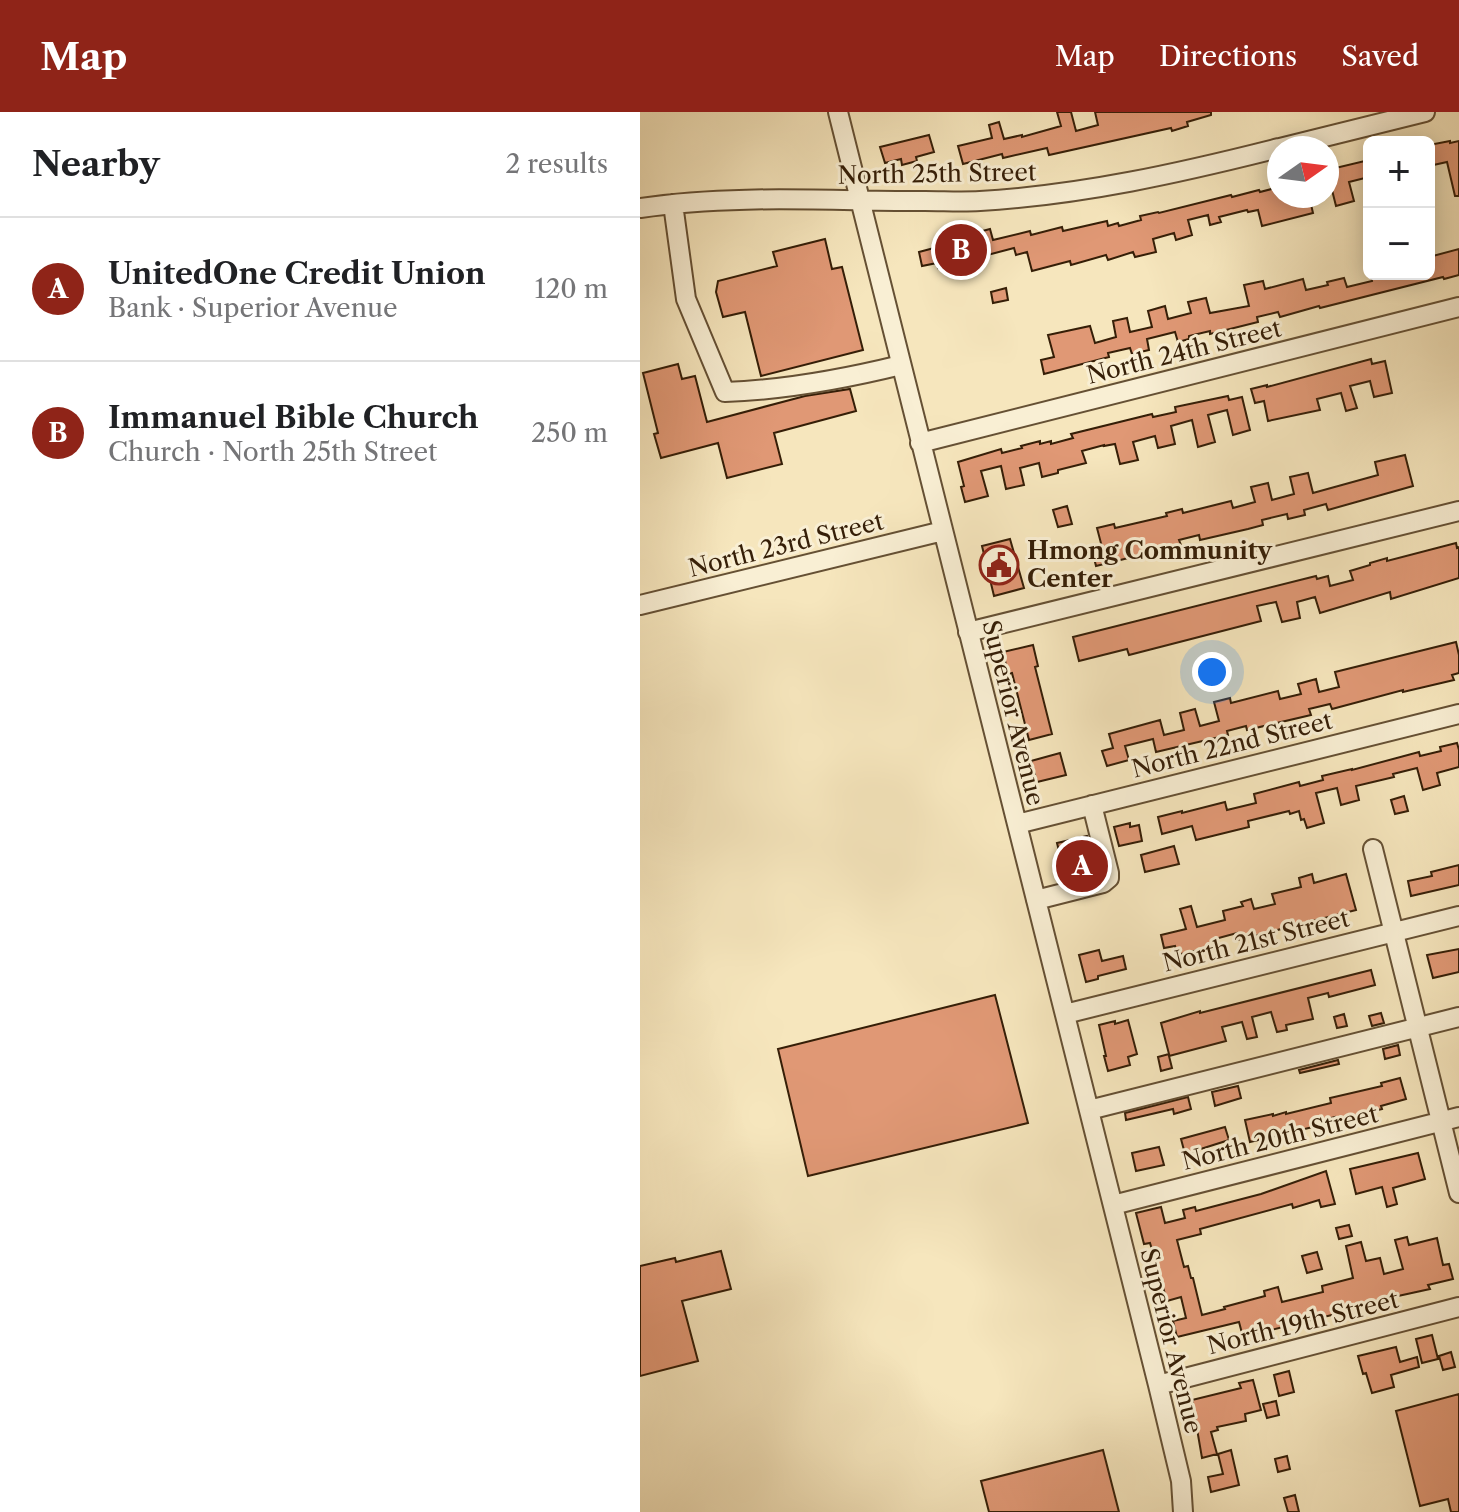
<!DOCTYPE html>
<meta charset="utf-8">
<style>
:root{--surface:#fff;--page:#f2f2f2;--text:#202124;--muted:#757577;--line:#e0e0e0;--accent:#8f2418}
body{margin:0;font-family:"Libre Caslon Text",serif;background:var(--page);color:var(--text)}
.controls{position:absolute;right:24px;top:24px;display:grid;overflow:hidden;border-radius:12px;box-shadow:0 4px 20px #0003}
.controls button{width:72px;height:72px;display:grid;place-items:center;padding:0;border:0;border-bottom:2px solid var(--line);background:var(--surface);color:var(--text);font:40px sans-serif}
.compass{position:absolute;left:627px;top:24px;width:72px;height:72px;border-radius:50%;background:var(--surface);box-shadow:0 4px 20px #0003;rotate:76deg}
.you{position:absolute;left:572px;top:560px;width:28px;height:28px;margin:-20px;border:6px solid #fff;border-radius:50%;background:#1a73e8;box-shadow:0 0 0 12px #1a73e833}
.badge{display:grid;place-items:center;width:52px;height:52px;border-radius:50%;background:var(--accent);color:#fff;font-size:26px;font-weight:700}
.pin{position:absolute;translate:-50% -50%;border:4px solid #fff;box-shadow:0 2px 8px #0006}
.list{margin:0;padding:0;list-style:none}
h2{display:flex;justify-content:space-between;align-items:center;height:104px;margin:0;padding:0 32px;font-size:34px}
h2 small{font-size:26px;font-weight:400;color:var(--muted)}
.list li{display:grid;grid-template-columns:52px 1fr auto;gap:24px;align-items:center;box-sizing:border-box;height:144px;padding:0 32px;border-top:2px solid var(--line)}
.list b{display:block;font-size:30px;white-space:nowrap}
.list p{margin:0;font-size:26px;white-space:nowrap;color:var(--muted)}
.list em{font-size:26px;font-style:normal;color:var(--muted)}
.map{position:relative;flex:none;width:819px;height:1400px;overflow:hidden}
header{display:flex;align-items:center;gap:48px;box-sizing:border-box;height:112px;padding:0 40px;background:var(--accent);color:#fff}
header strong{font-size:38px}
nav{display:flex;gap:44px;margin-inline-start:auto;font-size:28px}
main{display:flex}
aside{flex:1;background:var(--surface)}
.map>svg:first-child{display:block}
.building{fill:#e09875;stroke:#351e07;stroke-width:2}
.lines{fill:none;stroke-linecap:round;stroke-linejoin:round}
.minor-casing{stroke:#655034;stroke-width:22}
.minor{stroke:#f9efd4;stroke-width:18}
.labels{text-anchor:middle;stroke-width:6;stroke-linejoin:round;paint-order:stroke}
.street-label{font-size:24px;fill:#351e07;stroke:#f9efd4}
.poi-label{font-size:24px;font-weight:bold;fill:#351e07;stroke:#f9efd4;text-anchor:start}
</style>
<header>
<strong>Map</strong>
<nav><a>Map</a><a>Directions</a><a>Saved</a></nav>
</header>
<main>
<aside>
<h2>Nearby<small>2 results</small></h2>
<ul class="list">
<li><span class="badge">A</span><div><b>UnitedOne Credit Union</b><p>Bank · Superior Avenue</p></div><em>120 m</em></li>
<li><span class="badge">B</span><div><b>Immanuel Bible Church</b><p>Church · North 25th Street</p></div><em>250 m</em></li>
</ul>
</aside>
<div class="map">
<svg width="819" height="1400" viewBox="0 0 819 1400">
<rect width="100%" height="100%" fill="#f6e6bd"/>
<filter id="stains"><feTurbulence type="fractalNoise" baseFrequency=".0025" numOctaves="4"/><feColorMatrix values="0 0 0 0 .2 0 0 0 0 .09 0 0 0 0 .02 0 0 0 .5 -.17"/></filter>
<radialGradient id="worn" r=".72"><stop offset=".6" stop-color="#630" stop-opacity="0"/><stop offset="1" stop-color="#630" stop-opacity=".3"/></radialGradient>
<path class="building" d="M417,0H431L436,19L458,13L455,0H571V3L547,10L548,14L532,19L531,16L409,43L407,36L363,46L362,42L323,52L318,34L352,26L349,13L359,10L364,27L382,23V25L421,14Z
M289,23L294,40L276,45L277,49L262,53L261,47L245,51L240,35Z
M810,29V31L819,29V84H815L807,50L789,54V33Z
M729,48V65L709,70L714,89L696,94L691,74H687V58Z
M639,75V84H669L673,101L622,114L618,98L608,100L607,98L579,105L581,110L570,113L568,103L548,108L552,123L536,128L534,121L513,127L516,140L495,145L493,140L468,148L466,143L431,153L430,149L392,159L387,140L376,143L374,136L298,156L297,151L282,154L279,140L294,136L293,132L350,117L353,128L390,119L391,123L422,115L423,119L467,109L468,114L478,111L479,114L501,108L500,104L518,100L519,101L591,83L592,85L619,78L620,80Z
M185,127L192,157L202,155L223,238L121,264L105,200L83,205L76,180L78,169L137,154L133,140Z
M819,137V163L804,167L803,165L680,196L679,194L640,205L638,200L617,205L618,210L570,222V219L549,224V227L538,230L535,220L507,227L509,238L492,242L490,236L468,241L469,245L404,262L401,248L414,245L408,223L450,214L455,231L476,225L473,209L487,206L490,220L512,215L508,199L525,194L528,207L551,201L548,190L566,186L570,201L609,194L604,173L623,169L625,177L663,167L666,178L688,173L687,170L704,166L707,175L732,169L731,162H789V145Z
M366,176L368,188L353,191L351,180Z
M731,247L732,252L745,249L752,281L734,285L730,269L710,274L717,296L706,299L701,281L677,287L680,298L628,309L624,289L615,291L611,277L627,273V275Z
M38,252L42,267L55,264L67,310L165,284L210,277L216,299L134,321L142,352L87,366L78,331L21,346L14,322L18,321L3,261Z
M588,284L589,288L602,285L610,318L593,323L587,298L568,303L575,330L558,335L552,308L531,314L535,332L518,336L515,324L493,330L498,348L480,352L475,332L464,334V333L442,339L446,351L418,358V361L402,365L399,351L380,356L384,373L366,377L361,354L341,359L348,384L325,390L321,375L324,374L318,350L361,337L362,341L382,336L381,334L400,329V332L411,329V332L433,326L431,322L512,302L513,305L536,300L535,295Z
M765,343L773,374L688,398L686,392L664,398L665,403L648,407L647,402L622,408L623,413L608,417L560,428L559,423L539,428L541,433L456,454L452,438L462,435L457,416L474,412L475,416L527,404L526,401L542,397L543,401L591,389L593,396L615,390L611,375L628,371L632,388L654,382L650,365L668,361L673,381L738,363L735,350Z
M427,394L432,412L418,415L413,398Z
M370,427L384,476L354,484L342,434Z
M816,431L817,436L819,435V466L751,487L750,480L680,501L675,485L657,490L660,506L642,510L636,490L617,494L621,509L489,543L487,537L439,549L433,525L676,464L677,467L688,464L690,474L713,468L710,459L730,453V451L747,446V449Z
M816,530L819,543V561L812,563L814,568L763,580V578L692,597L690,592L669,597L671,603L607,618L606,614L587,619L588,623L516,640L513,627L485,634L489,648L467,654L462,639L473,636L469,622L520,608L524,623L544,618L540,601L555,597L560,614L579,609L574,590L590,586L591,591L638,579L640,587L661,582L658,572L676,567L679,580L699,575L695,560Z
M393,533L398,554L395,555L412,622L389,628L372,561L368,562L363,540Z
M817,631L819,638V655L797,661L800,673L783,678L777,656L753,662L754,665L716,674L719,688L701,693L697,676L676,681L684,711L667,716L664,707L661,708L659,699L650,702L649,699L608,709L609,715L556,728L552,714L522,722L518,705L542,699V701L585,690L587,698L616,691L614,682L659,670L660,674L683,668L682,664L712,657V658L779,640L780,644L801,639L800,635Z
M420,641L426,663L397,670L391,649Z
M764,684L768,699L755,702L751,688Z
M490,711V715L499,713L502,729L479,734L474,715Z
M447,724L456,760L426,767L417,731Z
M534,734L539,752L505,760L501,743Z
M819,753V773L771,784L768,769L792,764L791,760Z
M672,762L674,771L706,762L716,798L598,828L597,821L575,827L577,835L563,838V837L537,843L535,834L524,836L521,823L546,817L540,797L551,794L557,815L585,808L583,799L603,794L601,790L611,787L614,797L635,792L632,782L661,775L659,766Z
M819,837V860L793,866L787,843Z
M459,838L462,849L483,844L486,857L458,864V867L446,870L439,843Z
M731,858L735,873L689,885L688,881L668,886L673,907L646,913L647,918L637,920L631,900L612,905L617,925L607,927L602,910L582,915L586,929L529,944L532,956L521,959L518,945L529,942L521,911L560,899V901Z
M355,883L388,1011L168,1064L138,937Z
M741,901L744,911L732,914L729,904Z
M704,902L707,914L697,916L694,905Z
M488,908L497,942L488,945L490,953L468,959L464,944H466L459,913L475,909V912Z
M758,933L760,943L745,947L743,937Z
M698,948L699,952L660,961L659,958Z
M760,966L766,987L741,994L742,997L713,1004L714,1005L696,1010L695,1005L672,1011L673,1015L610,1030L605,1008L633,1002V1004L646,1000V1002L691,991L690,986L742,974L741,971Z
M598,974L601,986L575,994L572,980Z
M548,985L551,997L534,1002L533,997L486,1008L485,1001Z
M585,1015L589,1028L545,1042L541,1027Z
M519,1035L524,1053L496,1059L492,1041Z
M778,1041L785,1067L753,1076L757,1092L747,1095L742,1075L716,1082L710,1057Z
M686,1059L695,1092L681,1095L679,1088L653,1096L652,1092L560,1117L561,1122L537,1128L544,1155L548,1154L551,1166H553L562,1203L585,1197L584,1195L625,1184L624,1179L638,1175L642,1190L683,1180L682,1174L713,1166L706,1134L721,1130L726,1149L740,1146L744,1162L763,1157L755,1128L767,1125L769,1133L797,1126L803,1153L809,1152L813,1167L788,1173L790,1177L703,1196L704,1200L603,1225L599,1210L537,1225L533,1209L546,1206L541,1185L527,1189L510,1131L504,1132L496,1101L521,1095L525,1111L545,1106L543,1098L555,1095L556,1099L621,1082Z
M709,1113L712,1124L699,1127L696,1116Z
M81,1139L91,1177L42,1189L58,1249L0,1264V1154L35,1146L36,1150Z
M677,1140L682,1157L667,1161L662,1144Z
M792,1223L798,1247L782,1251L776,1227Z
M756,1235L760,1250L777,1245L779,1255L751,1263L754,1275L732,1281L726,1261L723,1262L718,1244Z
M811,1240L815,1255L803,1258L799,1244Z
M649,1259L654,1280L639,1284L634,1263Z
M613,1268L621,1298L605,1302L606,1309L577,1315L578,1318L571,1320L577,1342L562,1346L552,1288L601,1276L599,1271Z
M819,1282V1400H811L808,1387L780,1394L756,1299Z
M636,1289L639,1303L627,1306L623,1292Z
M463,1338L479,1400H349L341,1369Z
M591,1338L599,1373L571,1380L568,1365L583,1362L578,1342Z
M647,1344L650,1357L638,1360L635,1347Z
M655,1383L659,1400H648L644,1386Z"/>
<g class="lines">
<g class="minor-casing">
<path id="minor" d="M198,0L518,1273L541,1369L543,1400
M640,36L785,0
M33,92L46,187L85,280C144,278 204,267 261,253
M0,96C93,82 191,89 285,89C304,89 322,90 340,89C442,83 540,61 639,36
M280,331L819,195
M0,493L303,419
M328,520L819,399
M377,712L819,602
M733,737L819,1081
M396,788L463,771L469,766V761L452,693
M425,902L819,804
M449,998L819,905
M473,1093L819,1005
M518,1273L819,1195"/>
</g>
<use href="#minor" class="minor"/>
</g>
<defs>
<g id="civic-ring" transform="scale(2)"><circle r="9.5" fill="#f9efd4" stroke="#8f2418" stroke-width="1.5"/><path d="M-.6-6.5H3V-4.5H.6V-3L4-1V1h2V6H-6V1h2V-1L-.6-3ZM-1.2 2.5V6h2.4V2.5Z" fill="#8f2418"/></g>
</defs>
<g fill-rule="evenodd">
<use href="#civic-ring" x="359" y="453"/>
</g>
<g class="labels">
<g class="street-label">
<text transform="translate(297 62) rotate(-1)" y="8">North 25th Street</text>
<text transform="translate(544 240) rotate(-14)" y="8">North 24th Street</text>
<text transform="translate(146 433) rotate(-14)" y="8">North 23rd Street</text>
<text transform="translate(373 601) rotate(76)" y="8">Superior Avenue</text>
<text transform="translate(592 633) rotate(-14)" y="8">North 22nd Street</text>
<text transform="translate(616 829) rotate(-14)" y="8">North 21st Street</text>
<text transform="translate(640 1026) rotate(-14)" y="8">North 20th Street</text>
<text transform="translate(663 1211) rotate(-14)" y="8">North 19th Street</text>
<text transform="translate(531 1229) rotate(76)" y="8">Superior Avenue</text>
</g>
<g class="poi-label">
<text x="387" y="447">Hmong Community<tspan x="387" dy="28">Center</tspan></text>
</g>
</g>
<rect width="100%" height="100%" filter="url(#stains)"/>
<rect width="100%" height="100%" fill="url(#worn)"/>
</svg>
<div class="controls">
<button>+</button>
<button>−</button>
</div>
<svg class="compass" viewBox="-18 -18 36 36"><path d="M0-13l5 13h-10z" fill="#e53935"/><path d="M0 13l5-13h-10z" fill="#757577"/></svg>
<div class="you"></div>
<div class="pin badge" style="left:442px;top:754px">A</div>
<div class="pin badge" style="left:321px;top:138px">B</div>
</div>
</main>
